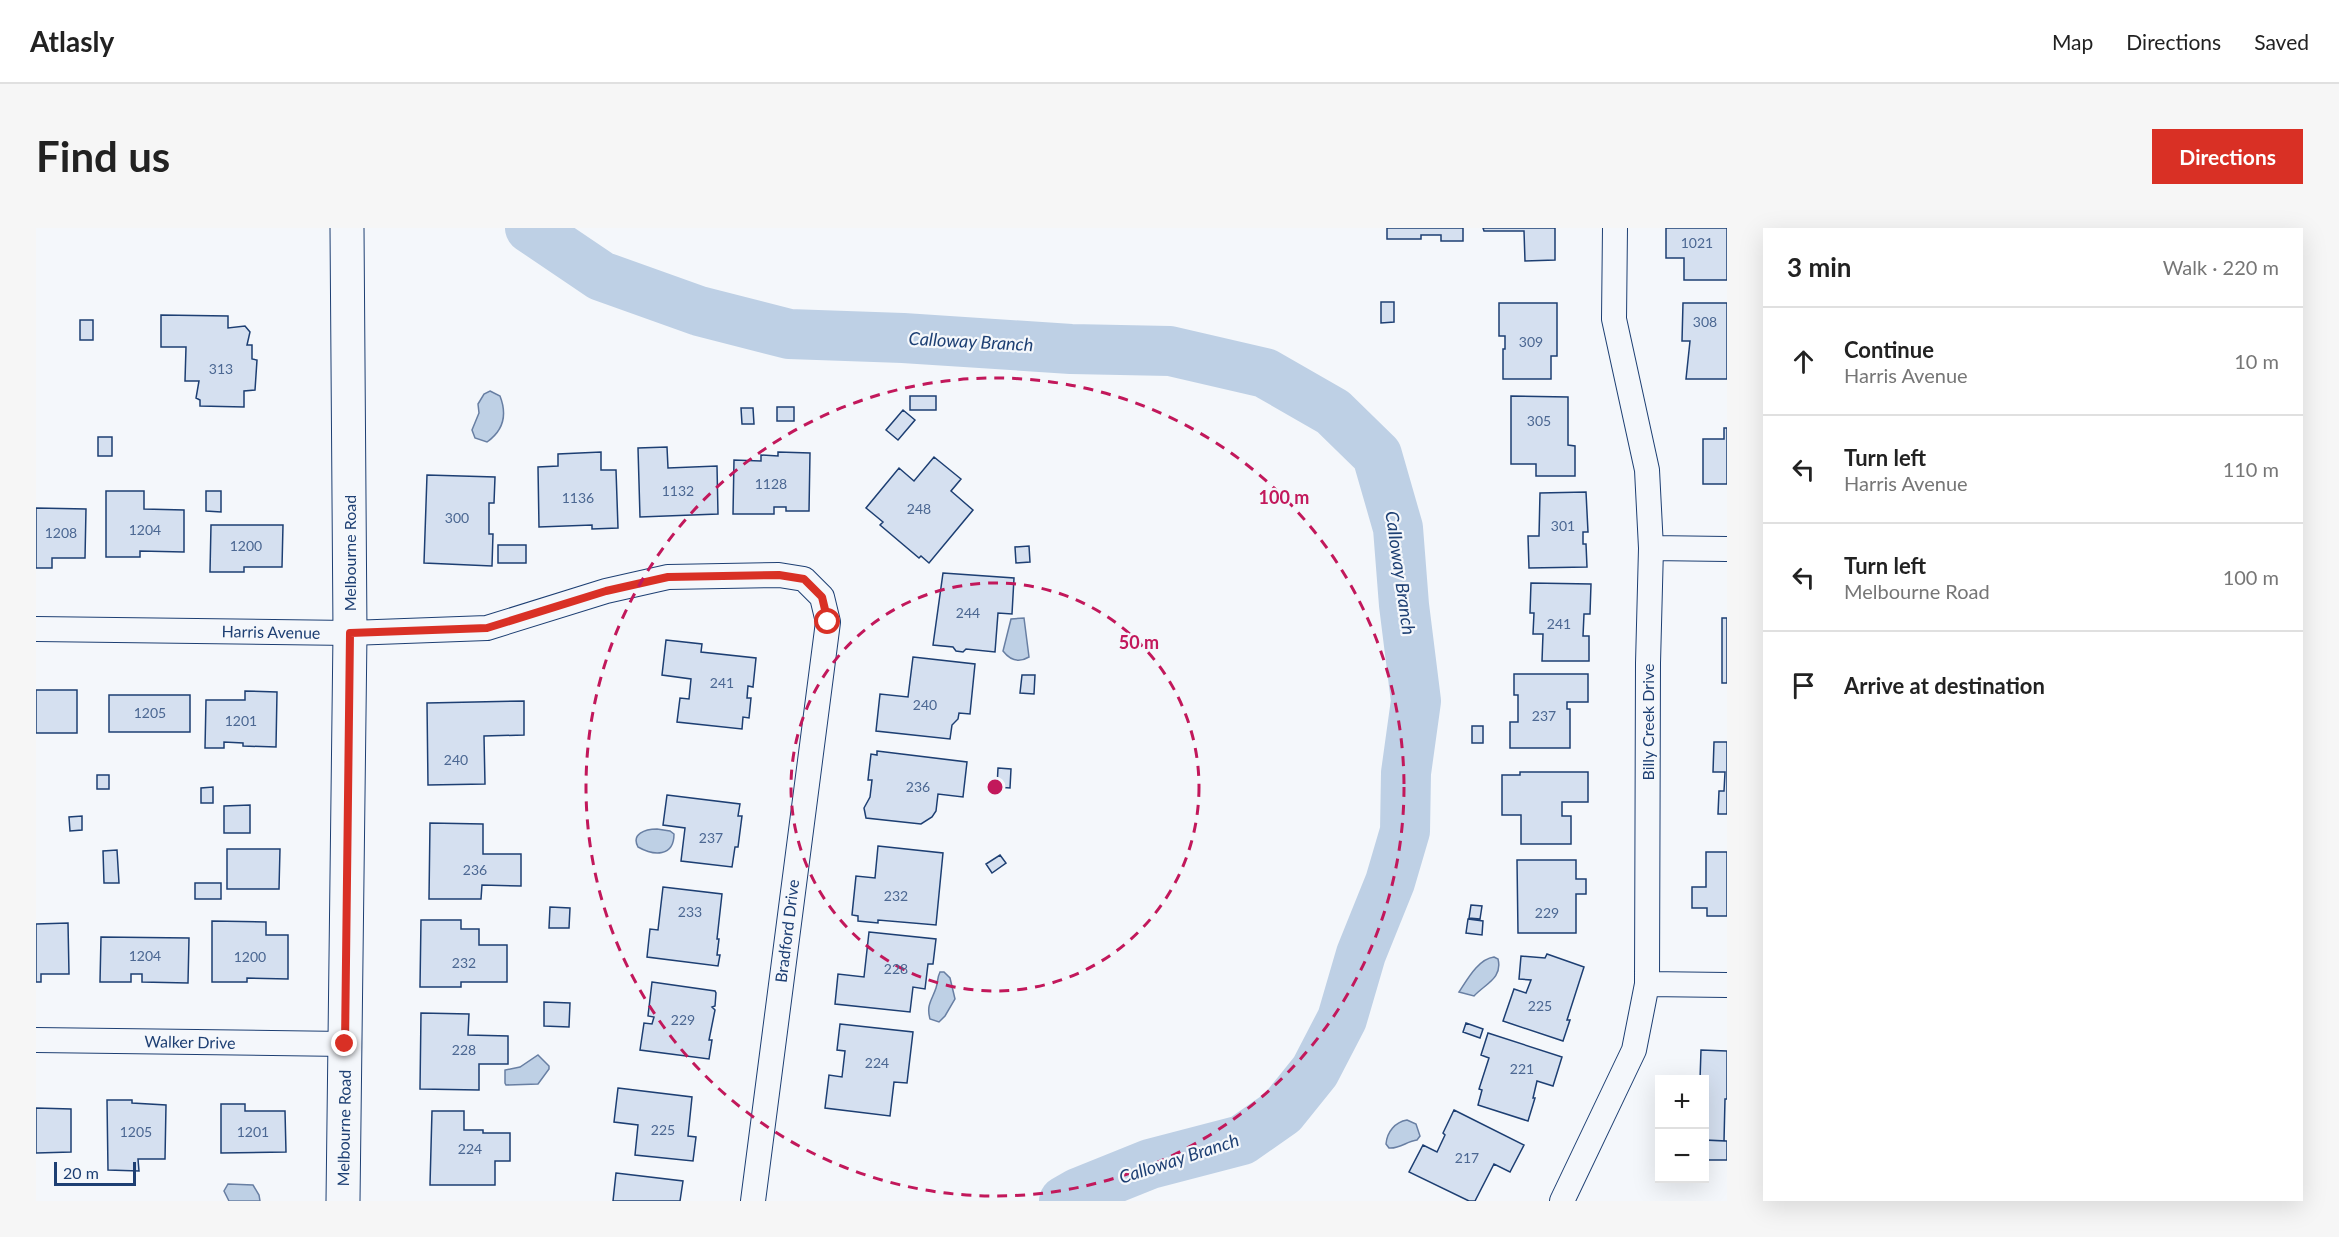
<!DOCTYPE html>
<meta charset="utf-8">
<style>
:root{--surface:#fff;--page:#f6f6f6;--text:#222;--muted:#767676;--line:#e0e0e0;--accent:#d93025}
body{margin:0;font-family:Lato,sans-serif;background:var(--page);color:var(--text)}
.controls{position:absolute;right:18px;bottom:18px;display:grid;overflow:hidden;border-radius:0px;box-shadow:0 6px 24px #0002}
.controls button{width:54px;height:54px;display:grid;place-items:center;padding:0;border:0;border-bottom:2px solid var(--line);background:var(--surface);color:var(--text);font:30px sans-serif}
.scale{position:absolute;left:18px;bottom:15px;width:82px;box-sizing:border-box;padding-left:6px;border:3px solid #1d3f73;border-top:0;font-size:16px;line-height:21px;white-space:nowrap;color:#1d3f73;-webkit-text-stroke:4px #f4f7fb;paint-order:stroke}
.stop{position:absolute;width:18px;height:18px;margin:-14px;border:4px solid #d93025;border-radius:50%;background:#fff}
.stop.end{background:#d93025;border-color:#fff;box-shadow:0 2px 6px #0008}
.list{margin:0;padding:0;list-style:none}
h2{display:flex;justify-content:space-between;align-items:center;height:78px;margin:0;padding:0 24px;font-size:26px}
h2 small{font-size:20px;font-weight:400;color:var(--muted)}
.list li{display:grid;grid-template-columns:39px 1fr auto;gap:18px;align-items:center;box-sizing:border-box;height:108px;padding:0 24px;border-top:2px solid var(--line)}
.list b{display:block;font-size:22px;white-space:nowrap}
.list p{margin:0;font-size:20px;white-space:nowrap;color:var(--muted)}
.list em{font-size:20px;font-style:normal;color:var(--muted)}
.icon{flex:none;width:33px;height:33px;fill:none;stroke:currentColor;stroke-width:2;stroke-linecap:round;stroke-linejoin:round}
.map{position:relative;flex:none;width:1691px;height:973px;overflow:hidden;border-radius:0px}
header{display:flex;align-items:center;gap:36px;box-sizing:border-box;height:84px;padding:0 30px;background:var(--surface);border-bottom:2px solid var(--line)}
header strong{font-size:28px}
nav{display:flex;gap:33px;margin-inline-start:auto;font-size:21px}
.intro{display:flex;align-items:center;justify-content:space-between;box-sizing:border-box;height:144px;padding:0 36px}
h1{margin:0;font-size:42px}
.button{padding:15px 27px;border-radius:0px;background:var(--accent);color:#fff;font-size:21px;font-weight:700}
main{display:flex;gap:36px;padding:0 36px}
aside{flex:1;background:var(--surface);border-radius:0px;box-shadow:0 6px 24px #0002}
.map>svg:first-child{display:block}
.water{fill:#bed0e5;stroke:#687fa3;stroke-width:1.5}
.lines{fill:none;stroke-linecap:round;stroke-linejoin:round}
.river{stroke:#bed0e5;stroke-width:50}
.building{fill:#d5e0f0;stroke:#1d3f73;stroke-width:1.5}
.street-casing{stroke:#1d3f73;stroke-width:26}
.secondary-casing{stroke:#1d3f73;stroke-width:35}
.street{stroke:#f4f7fb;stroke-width:24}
.secondary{stroke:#f4f7fb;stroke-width:33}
.route{stroke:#d93025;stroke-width:8}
.ring{fill:none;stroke:#c2185b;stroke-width:3;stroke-dasharray:10 8}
.labels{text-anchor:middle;stroke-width:4.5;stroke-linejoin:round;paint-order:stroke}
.number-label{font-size:14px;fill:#4b6792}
.street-label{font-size:16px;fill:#1d3f73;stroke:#f4f7fb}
.water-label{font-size:18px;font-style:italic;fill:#1d3f73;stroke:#f4f7fb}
.centre{fill:#c2185b;stroke:#f4f7fb;stroke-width:3}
.ring-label{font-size:18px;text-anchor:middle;font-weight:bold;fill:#c2185b;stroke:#f4f7fb;stroke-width:4.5;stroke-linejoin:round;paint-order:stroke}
</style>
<header>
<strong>Atlasly</strong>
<nav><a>Map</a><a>Directions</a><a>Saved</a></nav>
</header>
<div class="intro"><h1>Find us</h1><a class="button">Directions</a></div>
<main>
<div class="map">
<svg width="1691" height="973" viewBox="0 0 1691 973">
<rect width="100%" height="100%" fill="#f4f7fb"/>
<path class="water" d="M454,163L464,168C471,186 468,202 451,214L439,210L436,202L443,185L442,176L448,166Z
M988,390L993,429C983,435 974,432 967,423L975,391Z
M621,601L634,603L638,606C638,629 618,628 602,619C595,606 609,601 621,601Z
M1458,729L1462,731C1467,750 1449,756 1438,768L1423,764C1431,752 1442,731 1458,729Z
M904,744H908L914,750L919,771L909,788L903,794L894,791C890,777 896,772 900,760C902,754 901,750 904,744Z
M502,827L513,838V841L502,856L470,857L469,855V842L484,839Z
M1371,892L1380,896L1384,908L1381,912C1371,913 1364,921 1353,920L1350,916C1351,904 1359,894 1371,892Z
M192,956L217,957L223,967L224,973H193L188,963Z"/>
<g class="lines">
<path class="river" d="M494,0L565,48L663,83L753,106L867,110L1035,121L1134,123L1229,145L1297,184L1341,227L1362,300L1368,377L1380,473L1370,545L1369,603L1354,654L1325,726L1306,791L1279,843L1246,884L1206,912L1114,936L1042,965L1028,973"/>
</g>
<path class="building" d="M1351,0H1427V13H1405V7H1385V11H1351Z
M1447,0H1519V32L1489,33L1488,3H1448Z
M1630,0H1691V52H1648V30H1630Z
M1345,74H1358V94L1345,95Z
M1463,75H1521V128H1515V151H1467V121H1469V108H1463Z
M1647,75H1691V151H1650L1654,113H1646Z
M125,87L192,88V100L209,98L214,104L211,117H216V131L221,132L219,162L208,163V179L164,178V172L160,170L163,153H149L150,119H125Z
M44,92H57V112H44Z
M874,168H900V182H874Z
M1475,168L1532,169V217L1539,218V248H1500V236H1475Z
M741,179H758V193H741Z
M705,180H717L718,196H706Z
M867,182L879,192L862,212L850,202Z
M1688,200H1691V256H1667V211H1688Z
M62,209H76V228H62Z
M631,219L632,240L681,238L682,286L604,289L602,220Z
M565,224V242H580L582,300L556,301V297L503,299L502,239L522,238V226Z
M742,224L774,225L773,283H750V279H738V286H697L698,232L725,233V227L742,228Z
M898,229L925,251L915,263L937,282L893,335L885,328L883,330L844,297L847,294L830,280L863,240L878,253Z
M391,247L459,249L458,275H453V306H457L456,338L388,335Z
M70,263H108V281L148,282V324L104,323V329H70Z
M170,263H185V284L170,283Z
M1550,264L1552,304H1547V316H1550L1551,339L1493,340L1492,308H1503L1504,265Z
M0,280L50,281L49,330H16V340H0Z
M175,297H247L246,339H208V344H174Z
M462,317H490V335H462Z
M993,318L994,334L980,335L979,319Z
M907,345L978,350L976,386L962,385L959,424L930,421L927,424L920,423L917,419L897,417Z
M1495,355L1555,356L1554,386H1548L1547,408H1553V433H1506L1507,406H1497L1498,385H1494Z
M1686,390H1691V455H1686Z
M630,412L666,416L665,424L720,430L717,459L712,458L711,470H715L713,490L707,489L706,501L641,494L644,470L653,471L655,451L626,447Z
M877,429L939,436L934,486L923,485L922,491L916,497L914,511L840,503L844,466L872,469Z
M1478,446H1552V474H1531V481H1534V520H1474V494H1482V467H1478Z
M986,447H999L998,466L984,465Z
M0,462H41V505H0Z
M209,463L241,464L240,519L207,518V515L188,514V520H169L170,472H209Z
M73,467H154V504H73Z
M488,473V507L448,508L449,556L392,557L391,475Z
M1436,498H1447V515H1436Z
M1678,514H1691V586H1682L1683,563H1688L1689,544H1677Z
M841,523L931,534L927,569L902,566L900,583L896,589L885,596L830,590L828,580L834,569L836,552H832L835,526L841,527Z
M962,540L975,541L974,560L961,559Z
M1484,544H1552V574H1526V588H1535V616H1485V587H1466V547H1484Z
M61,547H73V561H61Z
M177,559V575H165V560Z
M631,567L704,576L702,588H706L702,619H699L696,639L645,633L649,600L627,597Z
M214,577V605H188V578Z
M46,588V602L34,603L33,589Z
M394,595L447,596V626H485V658L446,657L445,671H393Z
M842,618L907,625L900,697L842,692V695L822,693V688L816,687L820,648L839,650Z
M191,621H244L243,661H191Z
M81,622L83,655H68L67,623Z
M1670,624H1691V688H1671V680H1656V659H1670Z
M964,627L970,635L956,645L950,636Z
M1481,632H1540V651H1550V666H1540V705H1482Z
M159,655H185V671H159Z
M627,659L686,666L681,711H683L681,727H684L682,738L611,729L614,701L622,702Z
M1435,677L1446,678L1444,691L1433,690Z
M514,679L534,680L533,700H513Z
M1432,691L1447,693L1446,707L1430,705Z
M385,692H425V701H443V717H471V754H425V759H384Z
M176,693L230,694V707H252V751L211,750V754H176Z
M32,695L33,746H5V754H0V696Z
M833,704L900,711L897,736H892L889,761L877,759L874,784L799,776L802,746L828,749Z
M65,709L153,710L152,755L106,754V746H95V754H64Z
M1511,726L1548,739L1531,792H1534L1527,813L1467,793L1478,761L1490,765L1495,752L1483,751L1485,728L1509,730Z
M616,754L679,763L680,765L679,778L676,779L679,782L673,812H676L673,831L604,822L608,795L616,796L618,789L612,788Z
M508,774L534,775L533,799L508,798Z
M385,785L433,786L432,807L472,808V836H443V862L384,861Z
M1430,795L1447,801L1444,810L1427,804Z
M804,796L877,804L871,855L858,854L854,888L789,880L793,847L806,849L809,823L801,822Z
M1452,805L1526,829L1517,858L1501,853L1497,870H1499L1492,893L1442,877L1446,862L1443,861L1453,830L1445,827Z
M1665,822L1691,823V871H1689L1688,913L1668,912V852H1664Z
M582,860L656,869L652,908L660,909L657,933L599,927L602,897L578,894Z
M71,872H96V875L130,877L129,931H102L103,943L72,942Z
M185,876H209V883H249L250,924L185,925Z
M0,880L35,881V924L0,925Z
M1418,882L1488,917L1474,944L1458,936L1439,973H1433L1373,944L1387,917L1401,924L1409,907L1407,905Z
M396,883H428V902H447V905H474V933H459V957H394Z
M1670,912L1691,913V932H1670Z
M580,945L647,953L644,973H577Z"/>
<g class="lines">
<g class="street-casing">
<path id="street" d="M1615,320L1691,321
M0,401L314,405L451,400L570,363L632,349L743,347L768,351L786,369L792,394L717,973
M1611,756L1691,757
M0,812L309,816
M1526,973L1598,822L1611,756L1612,435L1615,320L1611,242L1578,91L1579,0"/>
</g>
<g class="secondary-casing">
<path id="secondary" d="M307,973L314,405L311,0"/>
</g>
<use href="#street" class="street"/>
<use href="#secondary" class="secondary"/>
</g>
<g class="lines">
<path class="route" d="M309,816L314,405L451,400L570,363L632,349L743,347L768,351L786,369L792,394"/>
</g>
<g class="ring">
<circle cx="959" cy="559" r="204"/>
<circle cx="959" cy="559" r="409"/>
</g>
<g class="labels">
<g class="number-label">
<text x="1661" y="20">1021</text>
<text x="1669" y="99">308</text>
<text x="1495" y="119">309</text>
<text x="185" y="146">313</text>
<text x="1503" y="198">305</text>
<text x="735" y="261">1128</text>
<text x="642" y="268">1132</text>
<text x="542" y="275">1136</text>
<text x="883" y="286">248</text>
<text x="421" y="295">300</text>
<text x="1527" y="303">301</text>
<text x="109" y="307">1204</text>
<text x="25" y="310">1208</text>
<text x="210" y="323">1200</text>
<text x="932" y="390">244</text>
<text x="1523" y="401">241</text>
<text x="686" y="460">241</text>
<text x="889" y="482">240</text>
<text x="114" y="490">1205</text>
<text x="1508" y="493">237</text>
<text x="205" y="498">1201</text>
<text x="420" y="537">240</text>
<text x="882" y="564">236</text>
<text x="675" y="615">237</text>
<text x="439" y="647">236</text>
<text x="860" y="673">232</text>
<text x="654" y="689">233</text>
<text x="1511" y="690">229</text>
<text x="109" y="733">1204</text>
<text x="214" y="734">1200</text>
<text x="428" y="740">232</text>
<text x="860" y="746">228</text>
<text x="1504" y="783">225</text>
<text x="647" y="797">229</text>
<text x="428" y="827">228</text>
<text x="841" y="840">224</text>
<text x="1486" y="846">221</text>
<text x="627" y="907">225</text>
<text x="100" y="909">1205</text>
<text x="217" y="909">1201</text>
<text x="434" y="926">224</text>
<text x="1431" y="935">217</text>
</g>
<g class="street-label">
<text transform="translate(314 325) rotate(-90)" y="6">Melbourne Road</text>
<text transform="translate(235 404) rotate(1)" y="6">Harris Avenue</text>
<text transform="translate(1612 494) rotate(-90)" y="6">Billy Creek Drive</text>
<text transform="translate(751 703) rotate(-83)" y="6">Bradford Drive</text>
<text transform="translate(154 814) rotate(1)" y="6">Walker Drive</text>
<text transform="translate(308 900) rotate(-89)" y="6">Melbourne Road</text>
</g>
<g class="water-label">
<text transform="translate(935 114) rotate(3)" y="6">Calloway Branch</text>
<text transform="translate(1364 345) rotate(82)" y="6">Calloway Branch</text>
<text transform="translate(1143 931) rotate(-18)" y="6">Calloway Branch</text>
</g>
</g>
<circle cx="959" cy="559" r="9" class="centre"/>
<g class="ring-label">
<text x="1248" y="276">100 m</text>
<text x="1103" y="421">50 m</text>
</g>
</svg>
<div class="controls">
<button>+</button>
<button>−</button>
</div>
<div class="scale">20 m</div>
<div class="stop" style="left:792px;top:394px"></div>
<div class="stop end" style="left:309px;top:816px"></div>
</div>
<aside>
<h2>3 min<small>Walk · 220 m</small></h2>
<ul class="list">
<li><svg class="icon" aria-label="ahead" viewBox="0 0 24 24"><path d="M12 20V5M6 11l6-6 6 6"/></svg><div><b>Continue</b><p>Harris Avenue</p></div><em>10 m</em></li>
<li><svg class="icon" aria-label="left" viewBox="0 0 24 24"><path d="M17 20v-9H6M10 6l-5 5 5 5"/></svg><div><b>Turn left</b><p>Harris Avenue</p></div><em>110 m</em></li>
<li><svg class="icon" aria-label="left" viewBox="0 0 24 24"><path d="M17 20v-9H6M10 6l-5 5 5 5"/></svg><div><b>Turn left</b><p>Melbourne Road</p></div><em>100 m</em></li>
<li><svg class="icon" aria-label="arrive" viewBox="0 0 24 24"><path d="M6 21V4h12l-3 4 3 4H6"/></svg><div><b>Arrive at destination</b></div></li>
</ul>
</aside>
</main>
